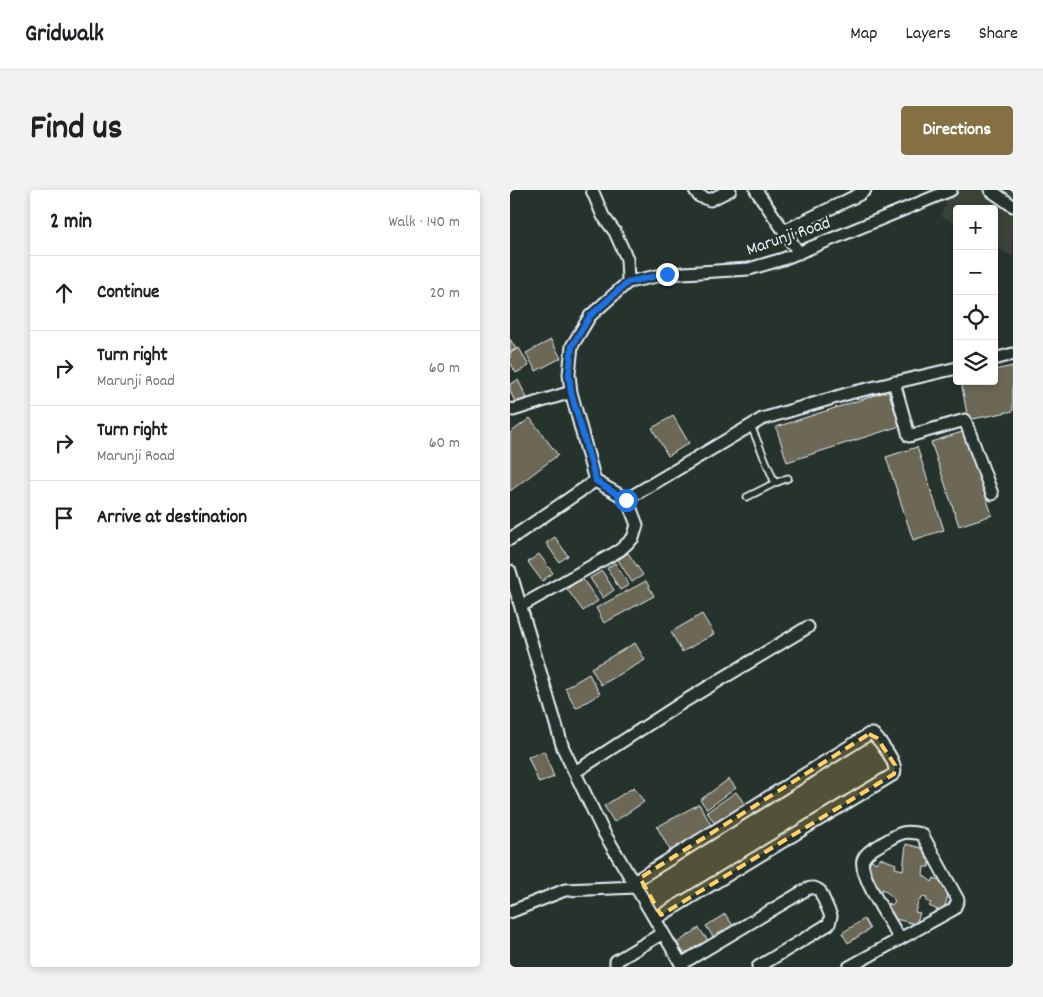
<!DOCTYPE html>
<meta charset="utf-8">
<style>
:root{--surface:#fff;--page:#f2f2f2;--text:#202124;--muted:#757577;--line:#e0e0e0;--accent:#847042}
body{margin:0;font-family:Dekko,sans-serif;background:var(--page);color:var(--text)}
.controls{position:absolute;right:15px;top:15px;display:grid;overflow:hidden;border-radius:5px;box-shadow:0 2px 8px #0003}
.controls button{width:45px;height:45px;display:grid;place-items:center;padding:0;border:0;border-bottom:1px solid var(--line);background:var(--surface);color:var(--text);font:25px sans-serif}
.stop{position:absolute;width:15px;height:15px;margin:-11px;border:4px solid #1a73e8;border-radius:50%;background:#fff}
.stop.end{background:#1a73e8;border-color:#fff;box-shadow:0 1px 5px #0008}
.list{margin:0;padding:0;list-style:none}
h2{display:flex;justify-content:space-between;align-items:center;height:65px;margin:0;padding:0 20px;font-size:21px}
h2 small{font-size:16px;font-weight:400;color:var(--muted)}
.list li{display:grid;grid-template-columns:32px 1fr auto;gap:15px;align-items:center;box-sizing:border-box;height:75px;padding:0 20px;border-top:1px solid var(--line)}
.list b{display:block;font-size:19px;white-space:nowrap}
.list p{margin:0;font-size:16px;white-space:nowrap;color:var(--muted)}
.list em{font-size:16px;font-style:normal;color:var(--muted)}
.icon{flex:none;width:28px;height:28px;fill:none;stroke:currentColor;stroke-width:2;stroke-linecap:round;stroke-linejoin:round}
.map{position:relative;flex:none;width:503px;height:777px;overflow:hidden;border-radius:5px}
header{display:flex;align-items:center;gap:30px;box-sizing:border-box;height:70px;padding:0 25px;background:var(--surface);border-bottom:1px solid var(--line)}
header strong{font-size:24px}
nav{display:flex;gap:28px;margin-inline-start:auto;font-size:18px}
.intro{display:flex;align-items:center;justify-content:space-between;box-sizing:border-box;height:120px;padding:0 30px}
h1{margin:0;font-size:35px}
.button{padding:12px 22px;border-radius:5px;background:var(--accent);color:#fff;font-size:18px;font-weight:700}
main{display:flex;gap:30px;padding:0 30px}
aside{flex:1;background:var(--surface);border-radius:5px;box-shadow:0 2px 8px #0003}
.map>svg:first-child{display:block}
.built{fill:#3b4339}
.building{fill:#6c6855;stroke:#e8f1f8}
.lines{fill:none;stroke-linecap:round;stroke-linejoin:round}
.lane-casing{stroke:#e8f1f8;stroke-width:9}
.street-casing{stroke:#e8f1f8;stroke-width:15}
.lane{stroke:#26332d;stroke-width:5.5}
.street{stroke:#26332d;stroke-width:11}
.route{stroke:#1a73e8;stroke-width:6}
.marked{fill:#ffd166;fill-opacity:0.2;stroke:#ffd166;stroke-width:4;stroke-dasharray:10 6;stroke-linejoin:round}
.labels{text-anchor:middle;stroke-width:4.5;stroke-linejoin:round;paint-order:stroke}
.street-label{font-size:18px;fill:#e8f1f8;stroke:#26332d}
</style>
<header>
<strong>Gridwalk</strong>
<nav><a>Map</a><a>Layers</a><a>Share</a></nav>
</header>
<div class="intro"><h1>Find us</h1><a class="button">Directions</a></div>
<main>
<aside>
<h2>2 min<small>Walk · 140 m</small></h2>
<ul class="list">
<li><svg class="icon" aria-label="ahead" viewBox="0 0 24 24"><path d="M12 20V5M6 11l6-6 6 6"/></svg><div><b>Continue</b></div><em>20 m</em></li>
<li><svg class="icon" aria-label="right" viewBox="0 0 24 24"><path d="M7 20v-9h11M14 6l5 5-5 5"/></svg><div><b>Turn right</b><p>Marunji Road</p></div><em>60 m</em></li>
<li><svg class="icon" aria-label="right" viewBox="0 0 24 24"><path d="M7 20v-9h11M14 6l5 5-5 5"/></svg><div><b>Turn right</b><p>Marunji Road</p></div><em>60 m</em></li>
<li><svg class="icon" aria-label="arrive" viewBox="0 0 24 24"><path d="M6 21V4h12l-3 4 3 4H6"/></svg><div><b>Arrive at destination</b></div></li>
</ul>
</aside>
<div class="map">
<svg width="503" height="777" viewBox="0 0 503 777">
<rect width="100%" height="100%" fill="#26332d"/>
<filter id="ink" filterUnits="userSpaceOnUse"><feTurbulence type="fractalNoise" baseFrequency=".02" numOctaves="2"/><feDisplacementMap in="SourceGraphic" scale="10" xChannelSelector="R" yChannelSelector="G"/><feConvolveMatrix kernelMatrix="1 2 1 2 8 2 1 2 1" color-interpolation-filters="sRGB"/></filter>
<g filter="url(#ink)">
<path class="built" d="M441,0H503V67L484,56V19H447V35L431,26Z"/>
<path class="building" d="M0,149L6,159L0,162Z
M41,150L51,168L26,181L16,163Z
M9,158L19,176L6,183L0,172V163Z
M503,176V221L458,230L451,191H484V180Z
M8,190L17,208L6,214L0,201V194Z
M378,201L390,236L277,272L266,237Z
M163,226L179,253L158,266L142,238Z
M20,228L48,265L0,301V243Z
M455,241L482,325L449,336L421,252Z
M407,257L434,340L403,350L376,267Z
M45,347L58,366L49,372L36,353Z
M118,363L133,385L122,392L108,370Z
M29,364L43,383L32,391L18,372Z
M105,373L119,395L110,400L97,378Z
M92,381L104,400L93,408L80,388Z
M72,388L88,411L73,421L57,399Z
M136,391L144,406L94,433L86,418Z
M192,424L204,444L172,462L161,442Z
M125,453L135,470L91,495L81,478Z
M79,484L90,504L66,518L55,498Z
M34,561L44,587L29,593L18,567Z
M219,589L226,598L197,619L190,610Z
M124,597L134,612L104,632L94,616Z
M226,602L237,617L207,637L197,622Z
M189,614L203,638L161,662L147,637Z
M396,654L419,660L416,668L420,670L419,677H414L413,685L422,692L424,688L434,692L432,695L440,699L433,722L419,716L421,713L416,711L417,708L413,707L408,712L405,722L410,723L406,734L381,728L383,724L377,721L378,713L382,715L385,711L378,703L372,699L370,704L362,698L358,687L360,669L366,673L370,668L386,674L385,678L393,680Z
M215,724L224,737L205,750L196,736Z
M354,729L360,739L338,753L332,743Z
M189,738L198,751L176,766L167,753Z"/>
<g class="lines">
<g class="lane-casing">
<path id="lane" d="M241,236L265,293
M237,307L265,293L278,288"/>
</g>
<g class="street-casing">
<path id="street" d="M82,0L93,26L105,42L117,69L118,92
M185,0L189,6L200,10L220,0
M246,0L289,63
M480,0L503,16
M274,41L350,4L355,0
M484,169L503,164
M384,192L399,246L455,230L482,304
M0,219L3,220L61,202
M85,291L117,309L252,229L340,203L447,178
M0,349L85,291L61,202L59,184L62,156L80,126L118,92L157,84L239,79L273,69L441,0
M0,381L53,558L93,641L173,777
M11,416L110,360L123,348L127,335L117,309
M65,582L170,514L298,437
M123,692L359,544H363C370,551 389,574 384,584L145,729
M0,722L55,700L126,697
M171,774L297,699C302,697 305,697 310,701L321,726L319,734L248,777
M106,777V771L153,743
M339,777L444,719L448,710L412,644C392,640 390,643 373,653C366,658 356,661 353,670C348,684 382,735 390,749"/>
</g>
<use href="#lane" class="lane"/>
<use href="#street" class="street"/>
</g>
</g>
<g class="lines" filter="url(#ink)">
<path class="route" d="M116,310L86,291L61,202L59,184L62,156L80,126L118,92L157,84"/>
</g>
<path class="marked" d="M359,544L367,548L385,575L384,584L151,725L130,688Z"/>
<g class="labels">
<g class="street-label">
<text transform="translate(278 45) rotate(-19)" y="6">Marunji Road</text>
</g>
</g>
</svg>
<div class="controls">
<button>+</button>
<button>−</button>
<button><svg class="icon" aria-label="locate" viewBox="0 0 24 24"><circle cx="12" cy="12" r="6"/><path d="M12 2v4M12 18v4M2 12h4M18 12h4"/></svg></button>
<button><svg class="icon" aria-label="layers" viewBox="0 0 24 24"><path d="M12 4l9 5-9 5-9-5zM3 14l9 5 9-5"/></svg></button>
</div>
<div class="stop" style="left:116px;top:310px"></div>
<div class="stop end" style="left:157px;top:84px"></div>
</div>
</main>
